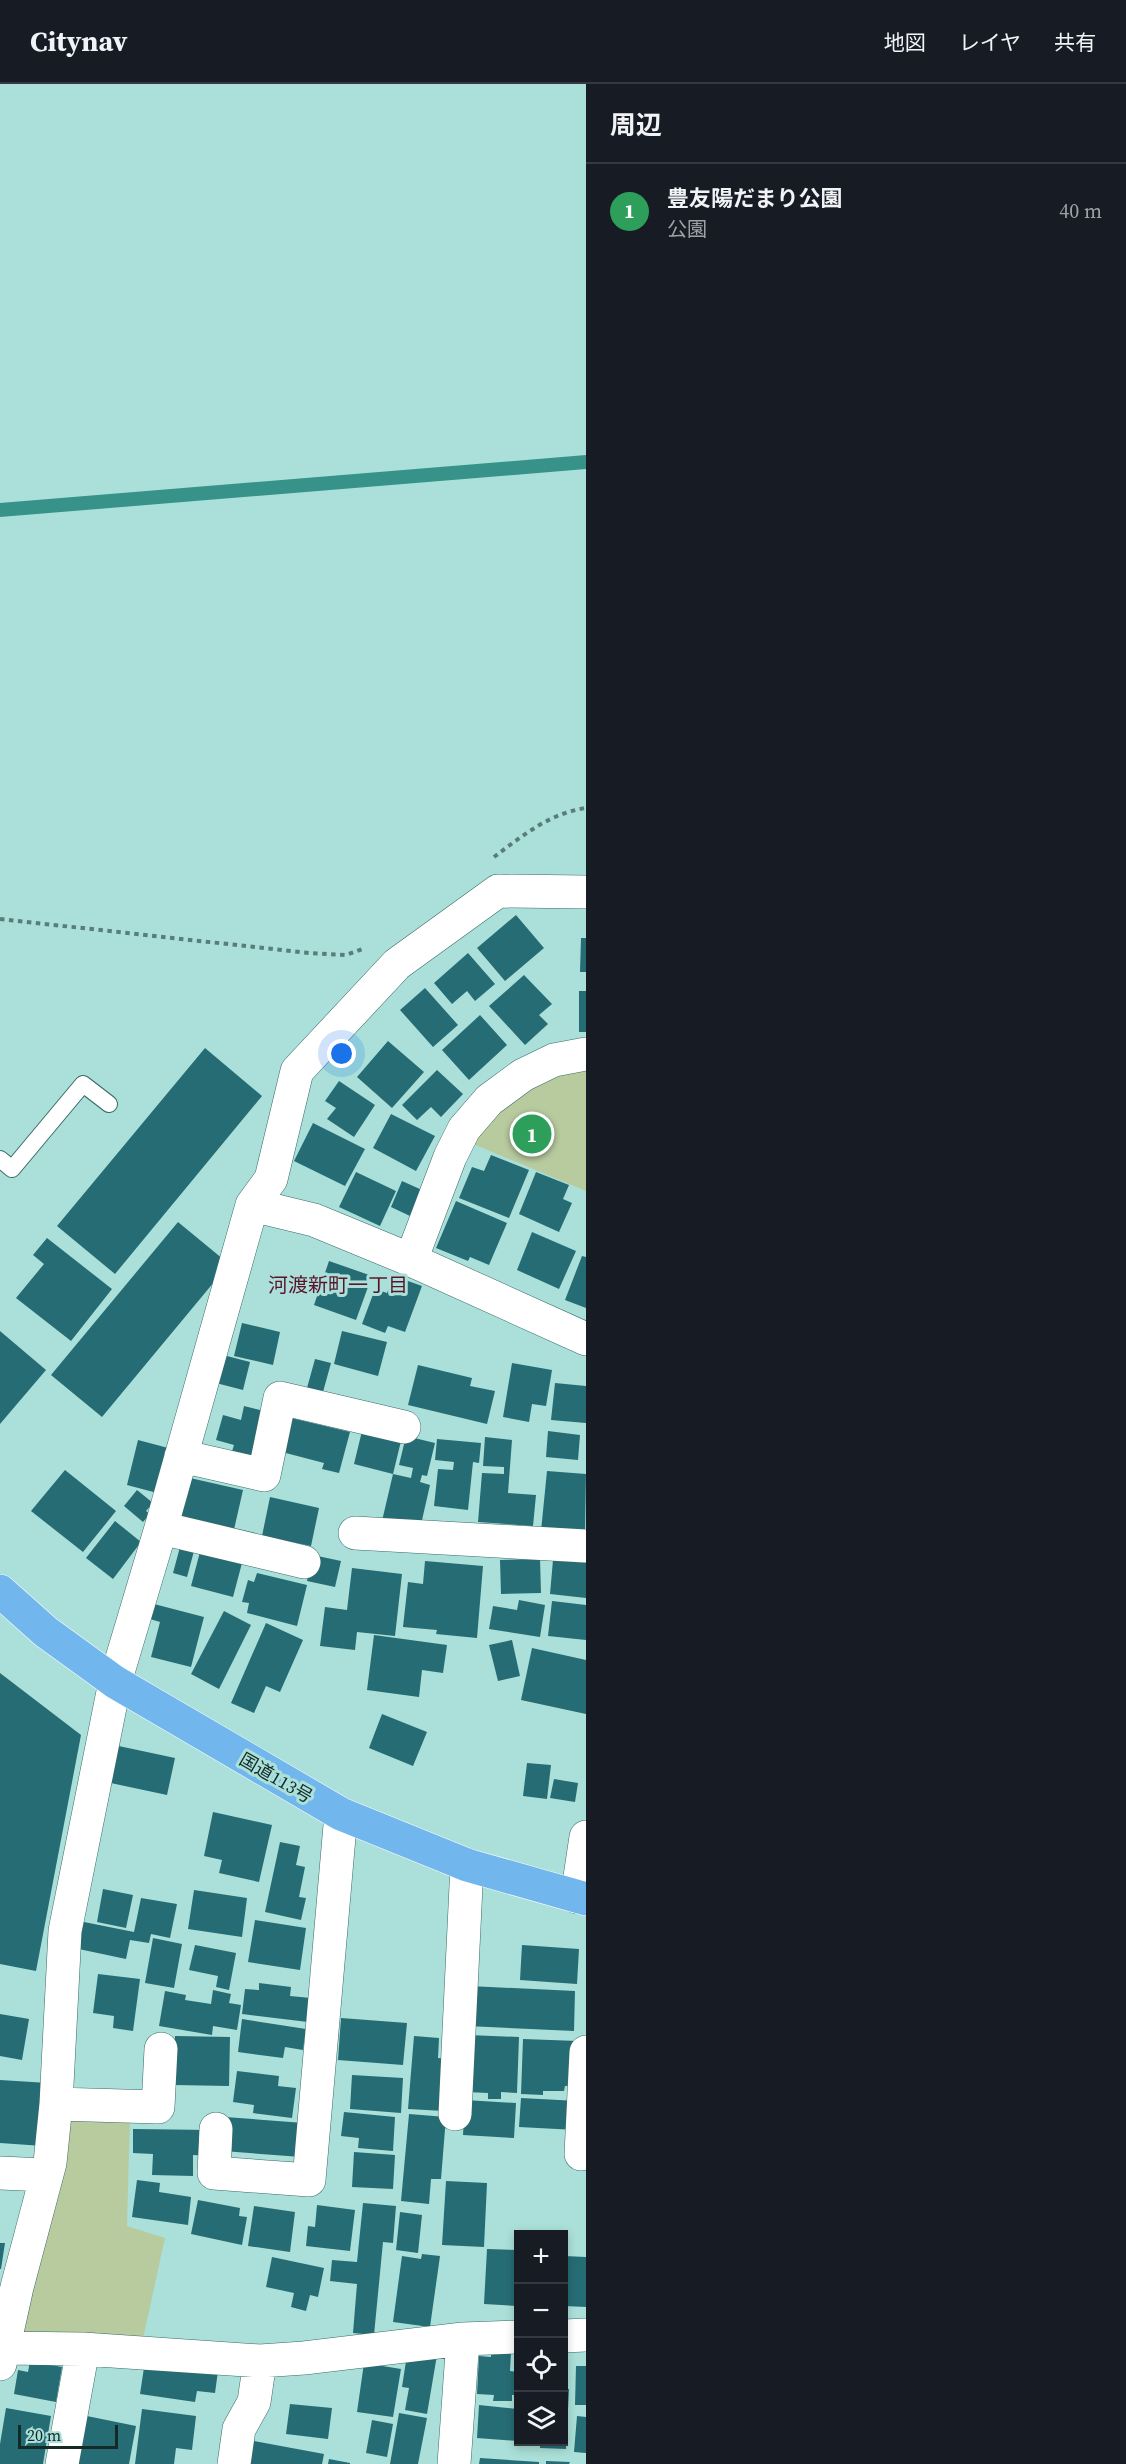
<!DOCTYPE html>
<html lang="ja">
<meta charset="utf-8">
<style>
:root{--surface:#171b24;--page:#242831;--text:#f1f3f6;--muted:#9ea1a6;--line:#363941;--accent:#d93025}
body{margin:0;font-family:"Source Serif 4","Noto Sans JP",serif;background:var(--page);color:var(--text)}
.controls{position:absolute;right:18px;bottom:18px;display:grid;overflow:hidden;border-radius:0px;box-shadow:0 3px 9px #0003}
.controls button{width:54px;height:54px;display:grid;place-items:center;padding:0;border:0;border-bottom:2px solid var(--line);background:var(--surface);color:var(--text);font:30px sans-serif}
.scale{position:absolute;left:18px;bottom:15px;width:100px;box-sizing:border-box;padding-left:6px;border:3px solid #142a27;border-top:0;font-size:16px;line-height:21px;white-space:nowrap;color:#142a27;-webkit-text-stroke:4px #aae0d9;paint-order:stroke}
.you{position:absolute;left:342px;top:970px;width:21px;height:21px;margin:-15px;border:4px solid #fff;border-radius:50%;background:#1a73e8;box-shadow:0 0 0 9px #1a73e833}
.badge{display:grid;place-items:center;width:39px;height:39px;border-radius:50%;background:var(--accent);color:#fff;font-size:20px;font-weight:700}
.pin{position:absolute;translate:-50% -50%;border:3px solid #fff;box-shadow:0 2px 6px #0006}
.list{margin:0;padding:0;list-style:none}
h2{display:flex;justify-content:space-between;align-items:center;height:78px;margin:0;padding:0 24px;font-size:26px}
h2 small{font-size:20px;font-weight:400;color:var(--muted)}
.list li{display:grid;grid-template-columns:39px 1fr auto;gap:18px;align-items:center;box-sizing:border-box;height:96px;padding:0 24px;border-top:2px solid var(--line)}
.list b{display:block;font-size:22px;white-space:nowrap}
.list p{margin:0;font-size:20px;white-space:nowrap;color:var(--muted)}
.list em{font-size:20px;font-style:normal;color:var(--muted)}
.icon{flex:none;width:33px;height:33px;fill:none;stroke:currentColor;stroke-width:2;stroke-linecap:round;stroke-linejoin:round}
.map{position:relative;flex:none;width:586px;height:2380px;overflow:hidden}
header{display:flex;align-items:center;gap:36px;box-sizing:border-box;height:84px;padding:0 30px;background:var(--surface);border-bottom:2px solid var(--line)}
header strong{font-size:28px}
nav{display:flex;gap:33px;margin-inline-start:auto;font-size:21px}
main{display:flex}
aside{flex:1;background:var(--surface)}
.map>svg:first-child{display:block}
.green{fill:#b8cb9f}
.water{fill:#37928a}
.building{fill:#266c74}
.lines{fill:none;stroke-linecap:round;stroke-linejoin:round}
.service-casing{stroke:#396b66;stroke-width:18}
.minor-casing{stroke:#396b66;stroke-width:34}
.trunk-casing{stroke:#fff;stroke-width:34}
.path{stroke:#597e79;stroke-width:4;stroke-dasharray:4.5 4.5;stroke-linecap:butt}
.service{stroke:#fff;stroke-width:16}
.minor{stroke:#fff;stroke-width:33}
.trunk{stroke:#72b6ee;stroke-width:33}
.labels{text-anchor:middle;stroke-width:6;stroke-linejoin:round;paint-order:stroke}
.street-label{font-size:18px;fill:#142a27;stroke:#aae0d9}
.neighbourhood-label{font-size:20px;fill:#59142a;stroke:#aae0d9}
</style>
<header>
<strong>Citynav</strong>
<nav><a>地図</a><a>レイヤ</a><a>共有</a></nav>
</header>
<main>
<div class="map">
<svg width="586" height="2380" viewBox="0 0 586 2380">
<rect width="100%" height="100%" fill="#aae0d9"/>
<path class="green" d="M586,985V1107L473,1060C493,1030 526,998 563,988C570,986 579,986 586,985Z
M74,2030L130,2032L127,2142L165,2154L142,2259L15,2249L59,2041Z"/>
<path class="water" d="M586,371V385L0,433V419Z"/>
<path class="building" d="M516,831L544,864L505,897L477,864Z
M581,854H586V888H580Z
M468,869L495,900L475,917L467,907L452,920L434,899Z
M524,891L552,920L539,931L548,940L525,961L489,922Z
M425,904L458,941L433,963L400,926Z
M579,907H586V948H579Z
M480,931L507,961L469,996L442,966Z
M388,957L424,988L392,1024L357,993Z
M205,964L262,1012L115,1190L57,1142Z
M437,986L463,1010L441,1033L431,1023L417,1036L402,1021Z
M339,997L375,1021L354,1053L327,1035L336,1024L325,1017Z
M391,1030L435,1052L416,1087L373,1064Z
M313,1039L365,1065L345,1102L294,1077Z
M491,1071L529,1086L509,1134L459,1114L472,1083L484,1087Z
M356,1088L396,1107L380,1142L339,1123Z
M536,1088L569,1101L563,1115L572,1119L559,1148L519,1130Z
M402,1097L422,1106L410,1132L391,1123Z
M456,1117L507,1139L489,1181L470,1173L468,1177L436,1164Z
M178,1138L229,1180L102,1333L51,1291Z
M532,1148L576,1167L559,1205L517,1186Z
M47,1154L112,1205L71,1257L16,1214L44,1180L33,1171Z
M582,1172L586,1173V1224L565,1216Z
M329,1177L372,1192L356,1236L314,1221Z
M394,1192L422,1202L405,1248L388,1242L385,1249L362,1240L375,1205L387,1209Z
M242,1239L280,1248L273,1281L234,1272Z
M0,1247L46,1286L0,1340Z
M342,1247L387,1258L378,1292L334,1280Z
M223,1271L250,1278L243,1306L216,1299Z
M315,1275L331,1279L323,1308L307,1304Z
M512,1279L552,1286L546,1322L532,1320L529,1338L503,1333Z
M418,1281L472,1294L470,1302L495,1307L487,1340L408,1321Z
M555,1299L586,1302V1339L551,1336Z
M244,1322L264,1327L251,1380L230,1374L234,1361L216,1356L223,1331L241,1336Z
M291,1334L350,1348L339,1389L322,1385L324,1379L282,1368Z
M362,1347L401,1357L393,1390L354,1380Z
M548,1347L580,1351L578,1376L546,1373Z
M406,1352L435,1359L427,1392L422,1391L420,1398L430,1401L420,1445L382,1437L393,1390L411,1394L413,1384L399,1381Z
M485,1353L512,1356L508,1409L536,1411L533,1442L478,1438L482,1389L504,1390V1383L483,1382Z
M437,1355L481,1359L479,1379L473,1378L468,1426L434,1422L438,1385L453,1386L454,1378L435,1376Z
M138,1356L172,1365L161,1410L127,1401Z
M65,1386L116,1427L83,1468L31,1427Z
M547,1387L586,1390L585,1451L541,1447Z
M190,1394L243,1406L233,1450L180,1439Z
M137,1406L153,1419L146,1427L150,1430L143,1438L124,1422Z
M270,1413L319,1424L311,1462L262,1452Z
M115,1437L141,1458L113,1495L86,1474Z
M180,1463L194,1467L187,1493L173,1489Z
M200,1468L242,1479L233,1513L191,1502Z
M313,1471L341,1477L335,1503L307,1497Z
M540,1475L541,1509L501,1510L500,1476Z
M553,1476L586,1479V1514L550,1510Z
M425,1477L483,1482L477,1554L436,1550L437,1546L403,1543L408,1498L423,1500Z
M352,1484L402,1490L395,1552L357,1548L355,1566L320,1562L325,1523L347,1526Z
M257,1489L307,1501L297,1542L247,1529L249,1519L242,1518L248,1496L254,1498Z
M519,1516L545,1521L540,1553L489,1545L493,1522L517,1526Z
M552,1517L586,1521V1556L548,1552Z
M154,1520L204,1533L191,1583L151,1573L160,1538L150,1535Z
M224,1527L251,1541L219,1605L191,1590Z
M266,1539L303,1556L280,1608L266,1602L254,1629L231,1619Z
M374,1551L447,1561L443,1589L422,1586L419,1613L367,1606Z
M512,1556L520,1592L498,1597L489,1561Z
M532,1564L586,1576V1630L521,1616Z
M0,1589L81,1651L36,1887L0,1880Z
M382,1630L427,1648L413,1682L369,1664Z
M114,1661L175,1674L167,1711L106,1698Z
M527,1679L551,1681L547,1715L523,1712Z
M554,1695L578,1699L575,1718L550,1714Z
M213,1728L272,1741L259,1798L219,1789L222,1776L204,1772Z
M280,1758L300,1762L296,1781L305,1783L299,1813L306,1814L301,1836L265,1828Z
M103,1805L133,1811L126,1844L97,1838Z
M194,1806L247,1814L242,1853L188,1845Z
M141,1814L177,1820L170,1854L151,1850L149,1859L130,1856L126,1875L74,1864L79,1837L134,1848Z
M255,1836L306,1844L300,1886L248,1878Z
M153,1854L182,1860L174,1904L145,1899Z
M195,1861L236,1869L229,1906L216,1903L218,1892L189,1886Z
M522,1861L579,1865L577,1900L520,1896Z
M98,1890L140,1895L133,1947L113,1944L114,1932L93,1929Z
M259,1899L291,1903L290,1912L311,1914L308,1938L242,1930L245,1905L259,1906Z
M469,1902L575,1907L574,1947L467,1942Z
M213,1906L231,1910L229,1919L241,1921L237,1946L213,1942L212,1951L159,1942L165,1907L186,1911L185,1916L211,1920Z
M0,1930L29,1935L22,1976L0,1972Z
M341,1934L407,1939L403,1981L338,1976Z
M242,1935L306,1945L303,1966L285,1963L283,1974L238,1968Z
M468,1951L519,1953L517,2009L501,2008V2015H488V2009L466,2008Z
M175,1952L230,1953L229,2002L174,2001Z
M414,1952L439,1954L438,1974L448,1975L444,2027L408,2025Z
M523,1955L578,1957L577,2002H565L564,2007H543V2011L521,2010Z
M237,1987L279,1992L278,2002L296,2004L292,2034L253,2029L254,2021L233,2018Z
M352,1991L403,1994L401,2029L350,2025Z
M0,1996L48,1999L43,2062L0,2059Z
M521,2014L578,2017L576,2046L519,2043Z
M465,2016L516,2019L514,2054L463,2051Z
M344,2028L395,2033L393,2067L358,2064L359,2054L341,2052Z
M409,2030L446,2033L441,2095H431L429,2120L401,2117Z
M225,2033L304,2039L301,2073L223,2067Z
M133,2045L210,2046V2072L193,2071V2092L152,2091L153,2070L133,2069Z
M354,2068L395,2071L393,2105L352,2103Z
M137,2096L160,2099L159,2108L191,2113L188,2141L132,2133Z
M446,2097L487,2099L484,2163L442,2161Z
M198,2116L240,2124L239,2132L247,2133L242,2161L191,2150Z
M363,2119L396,2122L393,2159L383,2158L374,2251L353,2249L357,2200L330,2197L332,2176L357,2178Z
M317,2121L355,2126L350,2167L306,2162L308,2142L315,2143Z
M254,2122L295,2128L290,2168L248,2162Z
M400,2128L422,2131L418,2169L396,2166Z
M0,2159H5L1,2185H0Z
M487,2165L518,2166V2222L484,2220Z
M422,2170L440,2172L430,2243L393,2238L402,2172L421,2175Z
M564,2172L586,2173V2223L564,2222Z
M272,2173L324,2184L318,2213L310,2211L306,2227L291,2223L294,2209L266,2203Z
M417,2267L437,2271L427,2330L405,2326L409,2304L402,2303L406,2277L415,2278Z
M491,2268L511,2269L510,2287L518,2288V2311H512V2317H493L494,2311L477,2310L479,2272L491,2273Z
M30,2277L62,2283L56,2318L14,2310L18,2286L28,2288Z
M145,2277L218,2287L215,2309L197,2307L195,2318L140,2310Z
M364,2279L401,2285L393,2333L357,2328Z
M576,2282H586V2321H575Z
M564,2305H569L566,2365L540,2364V2358H564Z
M290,2320L332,2324L328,2355L286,2350Z
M479,2321L518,2325V2357L477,2354Z
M6,2324L51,2332L43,2380H0V2360Z
M142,2325L196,2332L192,2366L176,2364L174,2380H135Z
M399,2329L427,2334L418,2380H390Z
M77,2330L136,2342L129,2380H67Z
M577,2332L586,2333V2369L574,2368Z
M372,2336L393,2340L387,2373L366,2369Z
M254,2357L324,2370L322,2380H250Z
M480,2374L539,2378V2380H479Z
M329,2375L350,2379V2380H328Z
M546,2377L570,2378L569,2380H546Z"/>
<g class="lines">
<g class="service-casing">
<path id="service" d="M0,1075L12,1085L83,1000L109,1020"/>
</g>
<g class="minor-casing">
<path id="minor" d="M586,970L554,976L523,991L489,1016L464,1045L450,1073L411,1176L586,1255
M411,1176L314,1136L252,1121L271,1095L297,987L397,880L498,807L586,808
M181,1372L264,1391L280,1314L404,1343
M161,1444L304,1478
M355,1449L586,1462
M577,1813L586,1753
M56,2020L158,2023L161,1965
M455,2030L467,1781
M216,2045L214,2089L309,2096L341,1730
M581,2070L586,1968
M0,2089L46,2091
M564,2252L586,2251
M3,2264L83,2265L260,2277L304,2274L463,2255L518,2253
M0,2280L17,2203L50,2079L56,2020L65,1847L115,1598L161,1444L252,1121
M62,2380L83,2265
M234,2380L239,2345L254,2318L260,2277
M454,2380L463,2255"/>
</g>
<g class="trunk-casing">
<path id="trunk" d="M0,1507L46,1548L115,1598L341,1730L467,1781L586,1815"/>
</g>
<path class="path" d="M494,773C522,752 550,729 586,724
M0,835L309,869L346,871L365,864"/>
<use href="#service" class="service"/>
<use href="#minor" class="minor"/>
<use href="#trunk" class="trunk"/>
</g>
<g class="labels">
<g class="street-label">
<text transform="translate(276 1694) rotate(30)" y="6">国道113号</text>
</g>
<g class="neighbourhood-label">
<text x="338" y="1208">河渡新町一丁目</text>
</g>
</g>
</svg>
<div class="controls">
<button>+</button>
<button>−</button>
<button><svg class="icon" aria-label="locate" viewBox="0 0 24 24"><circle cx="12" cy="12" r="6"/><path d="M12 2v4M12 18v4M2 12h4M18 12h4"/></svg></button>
<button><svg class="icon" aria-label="layers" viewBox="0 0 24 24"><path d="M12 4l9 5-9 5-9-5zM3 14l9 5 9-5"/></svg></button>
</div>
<div class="scale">20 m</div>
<div class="you"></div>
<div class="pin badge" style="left:532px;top:1050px;background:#2e9e5b">1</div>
</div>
<aside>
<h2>周辺<small></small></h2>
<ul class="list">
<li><span class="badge" style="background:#2e9e5b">1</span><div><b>豊友陽だまり公園</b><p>公園</p></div><em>40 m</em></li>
</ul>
</aside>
</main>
